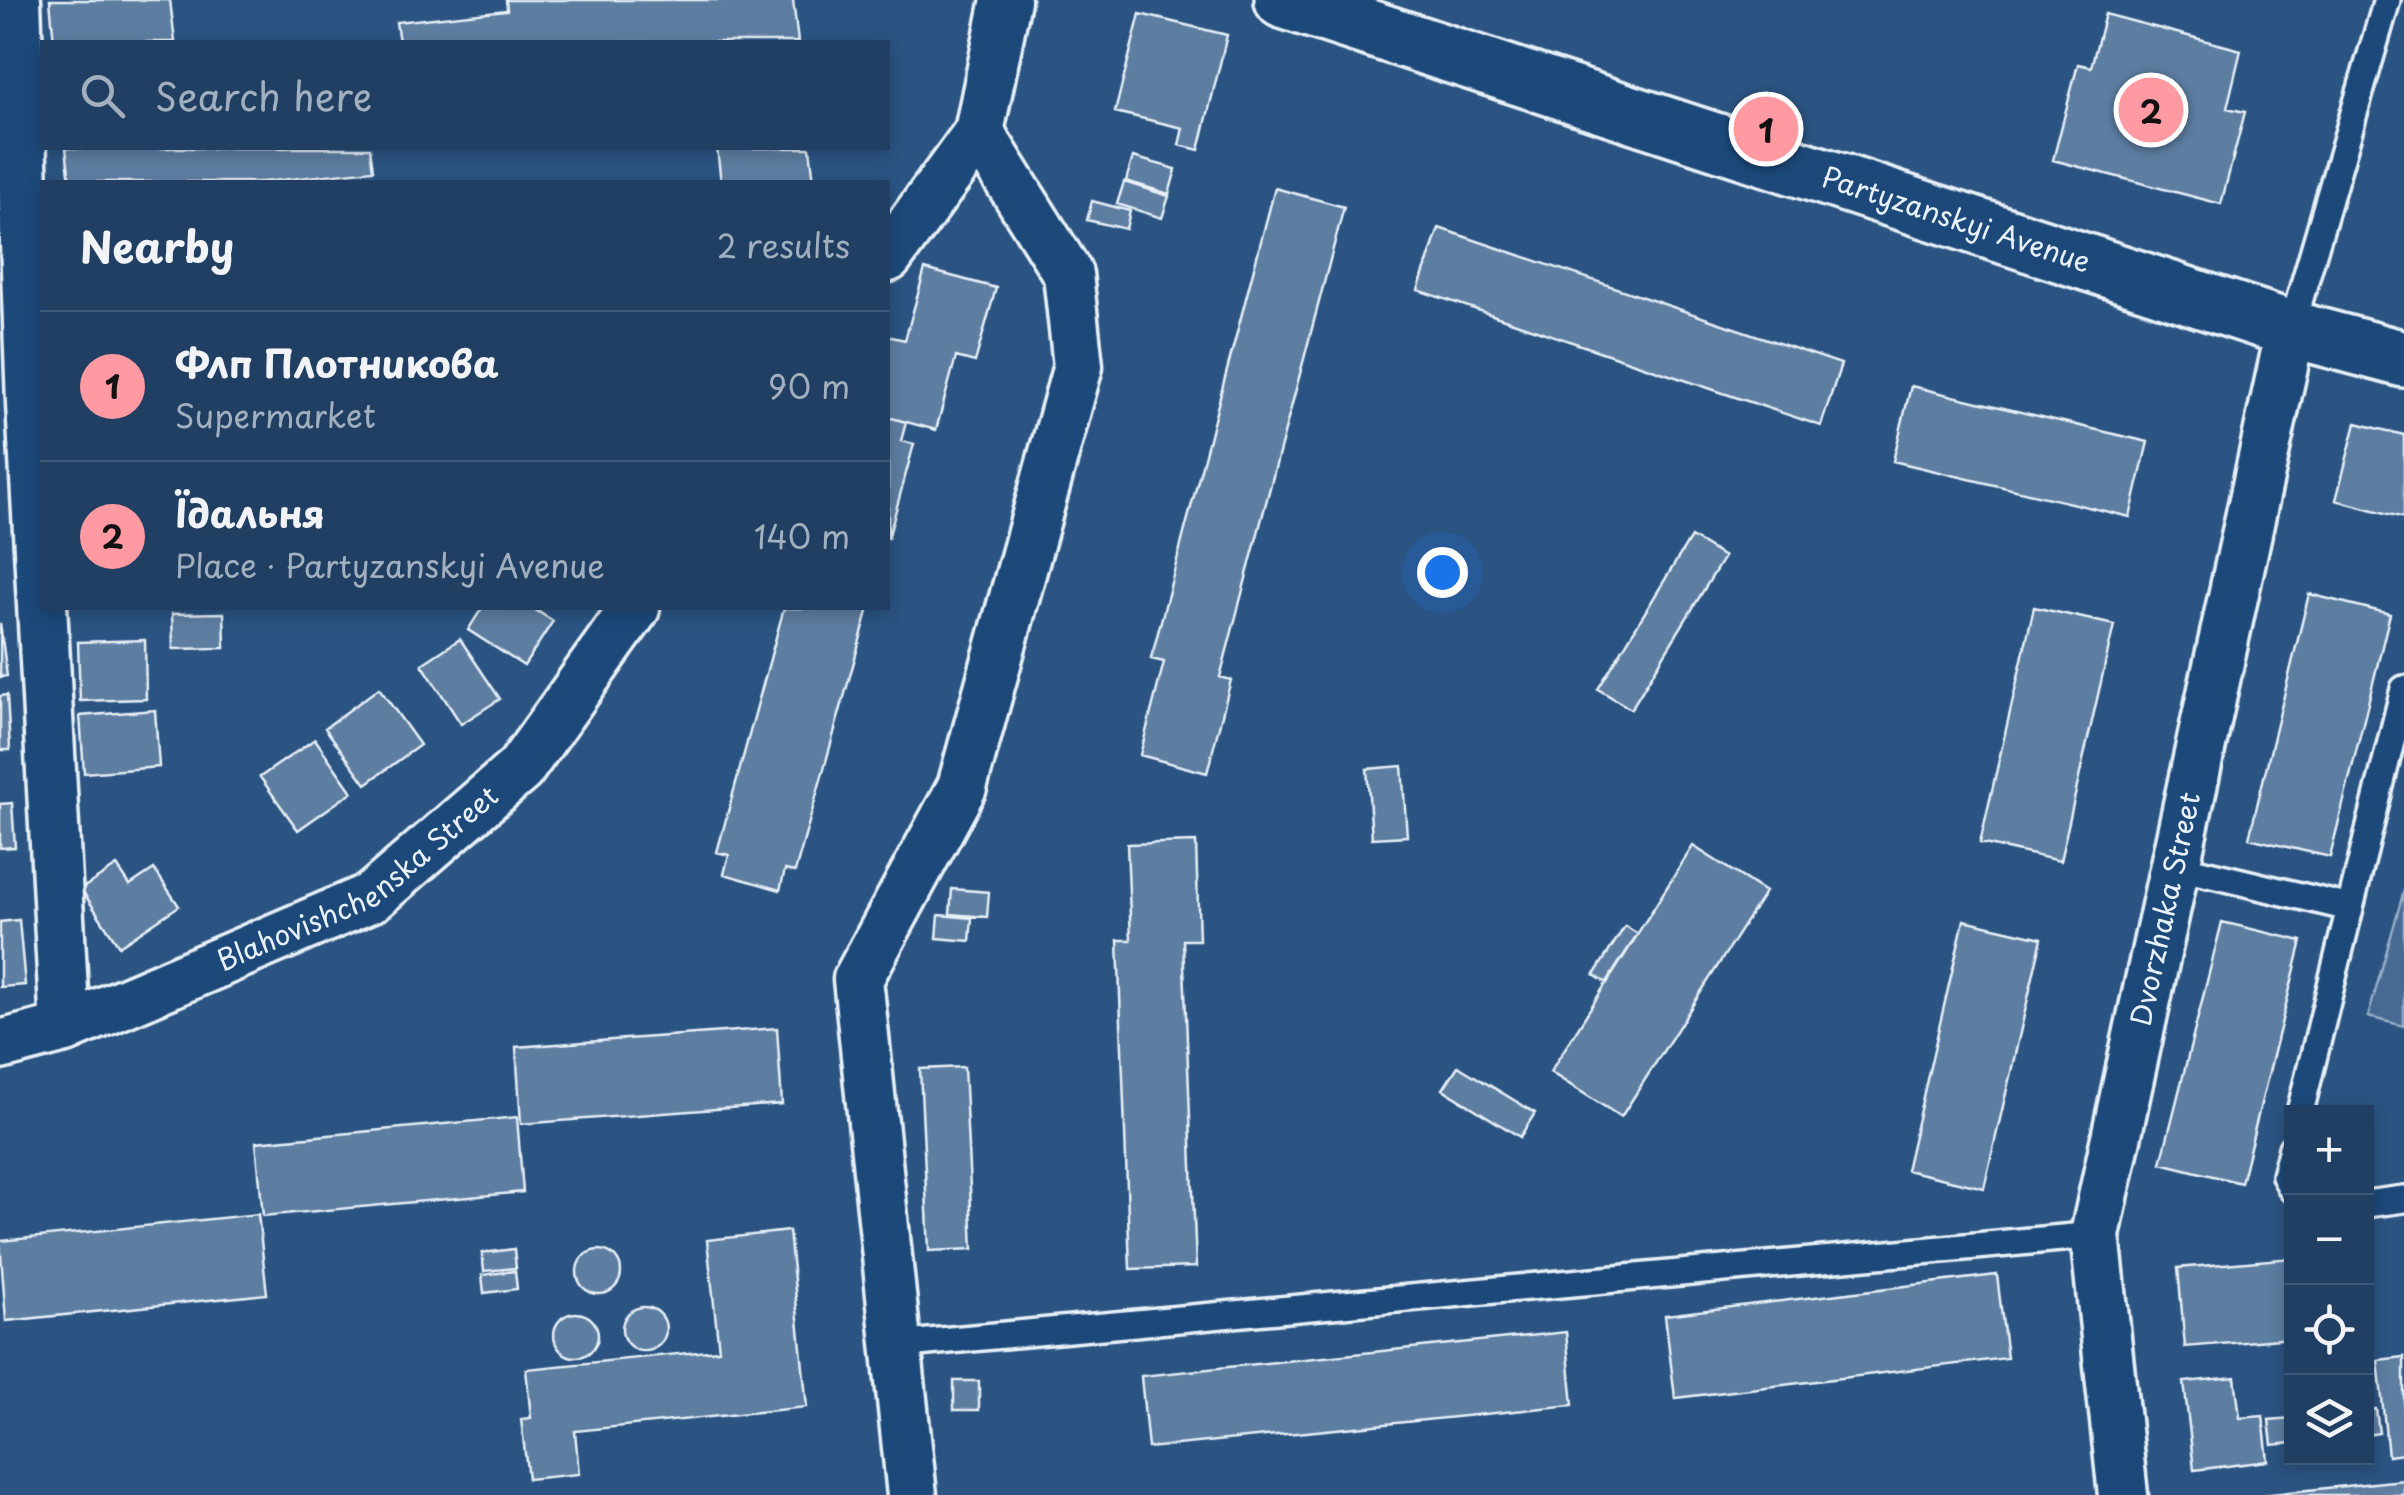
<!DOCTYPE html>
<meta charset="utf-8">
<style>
:root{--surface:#203f62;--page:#2d4a6b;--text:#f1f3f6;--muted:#a2afbe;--line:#3d5877;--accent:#ff9aa2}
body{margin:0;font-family:"Playpen Sans",sans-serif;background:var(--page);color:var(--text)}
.controls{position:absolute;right:30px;bottom:30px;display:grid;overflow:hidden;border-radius:0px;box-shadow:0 5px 15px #0003}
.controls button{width:90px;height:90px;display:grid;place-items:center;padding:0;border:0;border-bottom:2px solid var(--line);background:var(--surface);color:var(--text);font:50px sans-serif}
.you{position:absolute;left:1442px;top:572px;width:35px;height:35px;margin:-25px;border:8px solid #fff;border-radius:50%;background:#1a73e8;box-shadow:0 0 0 15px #1a73e833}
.badge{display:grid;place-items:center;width:65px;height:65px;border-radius:50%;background:var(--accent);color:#111;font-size:32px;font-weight:700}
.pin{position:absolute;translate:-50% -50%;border:5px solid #fff;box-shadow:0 2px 10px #0006}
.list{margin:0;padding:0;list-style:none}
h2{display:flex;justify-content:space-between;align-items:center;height:130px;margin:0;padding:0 40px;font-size:42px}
h2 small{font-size:32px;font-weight:400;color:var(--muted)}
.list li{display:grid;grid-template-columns:65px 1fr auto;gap:30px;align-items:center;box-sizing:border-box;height:150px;padding:0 40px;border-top:2px solid var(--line)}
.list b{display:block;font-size:38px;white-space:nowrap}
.list p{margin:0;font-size:32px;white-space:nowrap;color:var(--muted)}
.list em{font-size:32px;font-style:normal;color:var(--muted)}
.icon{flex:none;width:55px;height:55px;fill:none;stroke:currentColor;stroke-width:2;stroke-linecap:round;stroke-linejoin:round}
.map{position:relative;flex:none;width:2404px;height:1495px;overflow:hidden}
.search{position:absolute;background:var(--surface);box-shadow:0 5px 15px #0003;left:40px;top:40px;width:850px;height:110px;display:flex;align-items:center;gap:25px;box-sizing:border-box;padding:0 35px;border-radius:0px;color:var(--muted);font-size:38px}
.panel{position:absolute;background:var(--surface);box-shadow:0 5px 15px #0003;left:40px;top:180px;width:850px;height:430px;border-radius:0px}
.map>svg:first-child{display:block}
.green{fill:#476b93;stroke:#98aec6;stroke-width:2.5}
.building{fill:#5d7da1;stroke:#e8f1f8;stroke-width:2.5}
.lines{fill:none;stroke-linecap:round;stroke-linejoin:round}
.lane-casing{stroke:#e8f1f8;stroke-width:32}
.street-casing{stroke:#e8f1f8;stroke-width:55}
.secondary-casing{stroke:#e8f1f8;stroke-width:62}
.lane{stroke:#1f4a7a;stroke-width:25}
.street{stroke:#1f4a7a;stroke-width:48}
.secondary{stroke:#1f4a7a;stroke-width:55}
.labels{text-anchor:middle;stroke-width:10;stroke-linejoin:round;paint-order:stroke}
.street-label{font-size:28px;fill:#e8f1f8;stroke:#1f4a7a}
</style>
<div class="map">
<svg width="2404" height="1495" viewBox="0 0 2404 1495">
<rect width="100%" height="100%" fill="#2b5482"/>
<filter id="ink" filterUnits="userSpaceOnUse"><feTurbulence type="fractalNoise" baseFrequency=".01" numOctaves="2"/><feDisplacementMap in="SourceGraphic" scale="20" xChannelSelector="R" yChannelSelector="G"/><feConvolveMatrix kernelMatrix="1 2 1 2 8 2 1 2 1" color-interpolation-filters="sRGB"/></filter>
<g filter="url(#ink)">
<path class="green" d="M2404,890V1026L2368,1017Z"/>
<path class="building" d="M50,0H170L175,42H54Z
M506,0H793L798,42H399L396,22L507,10Z
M1140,14L1227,35L1199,150L1179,145L1183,128L1115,112Z
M2105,14L2241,50L2227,108L2245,112L2221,204L2053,160L2078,64L2091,67Z
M66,148H370L373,170L262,182H70Z
M717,148H810L814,182H721Z
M1133,157L1176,169L1169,194L1126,181Z
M1124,182L1169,196L1162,218L1117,204Z
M1275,188L1344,207L1220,677L1231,680L1207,773L1140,755L1164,662L1151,659Z
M1092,201L1130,211L1126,229L1087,220Z
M1439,228L1841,364L1821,426L1418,290Z
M925,269L996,288L975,362L956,357L936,430L888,417V336L905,340Z
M1911,386L2148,442L2130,517L1893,461Z
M888,417L906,422L901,441L914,444L888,539Z
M2356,423L2404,435V518L2336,500Z
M1691,537L1724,557L1631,709L1598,689Z
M2309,594L2390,614L2330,857L2249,838Z
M2034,607L2114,625L2060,861L1980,843Z
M482,608H532L553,621L524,666L468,630Z
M784,608H869L795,872L785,870L780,890L724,874L729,855L717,852Z
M224,613L225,648L173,649L172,614Z
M0,623L7,676L0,677Z
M460,639L500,699L461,724L422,664Z
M145,640L146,699L80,701L78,642Z
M379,688L420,745L366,784L325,728Z
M7,695L10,750H0V696Z
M155,710L159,767L84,773L80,716Z
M315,739L352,792L298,830L260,777Z
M1402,766L1407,836L1372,838L1367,769Z
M12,803L15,847L0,848V804Z
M1196,842L1199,940H1183L1196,1267L1130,1269L1118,940H1131L1127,844Z
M1693,846L1765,892L1621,1117L1550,1072Z
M117,866L130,885L154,869L179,906L119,946L81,889Z
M952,889L989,892L987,917L950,914Z
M939,915L972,918L970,941L937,938Z
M19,920L25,985L0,987V922Z
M1964,920L2042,938L1984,1188L1906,1170Z
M2222,922L2302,941L2241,1183L2161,1163Z
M1625,926L1638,934L1607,983L1594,975Z
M777,1028L782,1104L521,1124L516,1047Z
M1458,1066L1535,1113L1520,1137L1443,1089Z
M964,1067L973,1249L929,1251L920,1069Z
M517,1117L523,1192L263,1216L256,1142Z
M258,1214L267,1294L6,1321L0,1241Z
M789,1231L807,1407L575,1431L579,1474L528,1479L521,1419L531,1418L526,1369L719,1350L707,1240Z
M514,1249L516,1268L484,1271L482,1253Z
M577 1272a22 22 0 1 1 44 0a22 22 0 1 1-44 0Z
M2292,1258V1338L2185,1347L2178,1268Z
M515,1271L517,1289L484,1293L482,1275Z
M1997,1275L2007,1358L1675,1398L1665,1315Z
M622 1329a22 22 0 1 1 44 0a22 22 0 1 1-44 0Z
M554 1335a22 22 0 1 1 44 0a22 22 0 1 1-44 0Z
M1566,1332L1573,1405L1148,1448L1141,1376Z
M2404,1357V1454L2388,1456L2378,1360Z
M2235,1377L2240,1418L2263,1416L2268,1461L2194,1470L2184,1382Z
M954,1381H979V1410H954Z
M2376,1409L2379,1433L2366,1435V1410Z
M2292,1418V1443L2272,1445L2269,1420Z
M2404,1480V1495H2262L2383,1482Z"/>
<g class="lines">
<g class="lane-casing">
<path id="lane" d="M2291,329L2387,0
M2175,866L2350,908L2404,689
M2300,1112L2350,908
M2292,1148L2285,1176L2292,1189
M2366,1204L2404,1199
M896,1345L2095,1235"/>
</g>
<g class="street-casing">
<g id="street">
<path d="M16,0L31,403L65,1028"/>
<path d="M888,257L979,132"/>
<path id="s1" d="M0,1045L65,1028L372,897L520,769L635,608"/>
<path d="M912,1495L858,979L962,787L1078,366L1068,274L979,132L1006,0"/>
<path id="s2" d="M2123,1495L2095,1235L2291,329"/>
</g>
</g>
<g class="secondary-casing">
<g id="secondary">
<path id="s3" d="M1283,0L2291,329L2404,359"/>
</g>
</g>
<use href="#lane" class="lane"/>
<use href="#street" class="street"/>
<use href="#secondary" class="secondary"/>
</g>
</g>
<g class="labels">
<g class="street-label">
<text dy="10" stroke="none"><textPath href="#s3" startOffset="708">Partyzanskyi Avenue</textPath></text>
<text dy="10" stroke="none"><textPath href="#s1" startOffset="398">Blahovishchenska Street</textPath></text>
<text dy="10" stroke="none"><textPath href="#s2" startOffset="595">Dvorzhaka Street</textPath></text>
</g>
</g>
</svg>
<div class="controls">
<button>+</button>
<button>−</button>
<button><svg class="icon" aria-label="locate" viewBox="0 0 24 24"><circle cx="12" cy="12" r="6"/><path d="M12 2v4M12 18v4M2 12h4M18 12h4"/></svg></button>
<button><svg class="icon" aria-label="layers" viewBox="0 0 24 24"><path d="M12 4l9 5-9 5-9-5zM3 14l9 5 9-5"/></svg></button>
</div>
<div class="you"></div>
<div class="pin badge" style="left:1766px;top:129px">1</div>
<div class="pin badge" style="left:2151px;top:110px">2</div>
<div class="search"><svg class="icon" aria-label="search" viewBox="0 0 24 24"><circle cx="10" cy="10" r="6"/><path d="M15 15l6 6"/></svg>Search here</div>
<section class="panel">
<h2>Nearby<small>2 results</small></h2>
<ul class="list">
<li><span class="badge">1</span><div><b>Флп Плотникова</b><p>Supermarket</p></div><em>90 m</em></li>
<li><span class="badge">2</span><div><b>Їдальня</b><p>Place · Partyzanskyi Avenue</p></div><em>140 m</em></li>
</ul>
</section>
</div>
